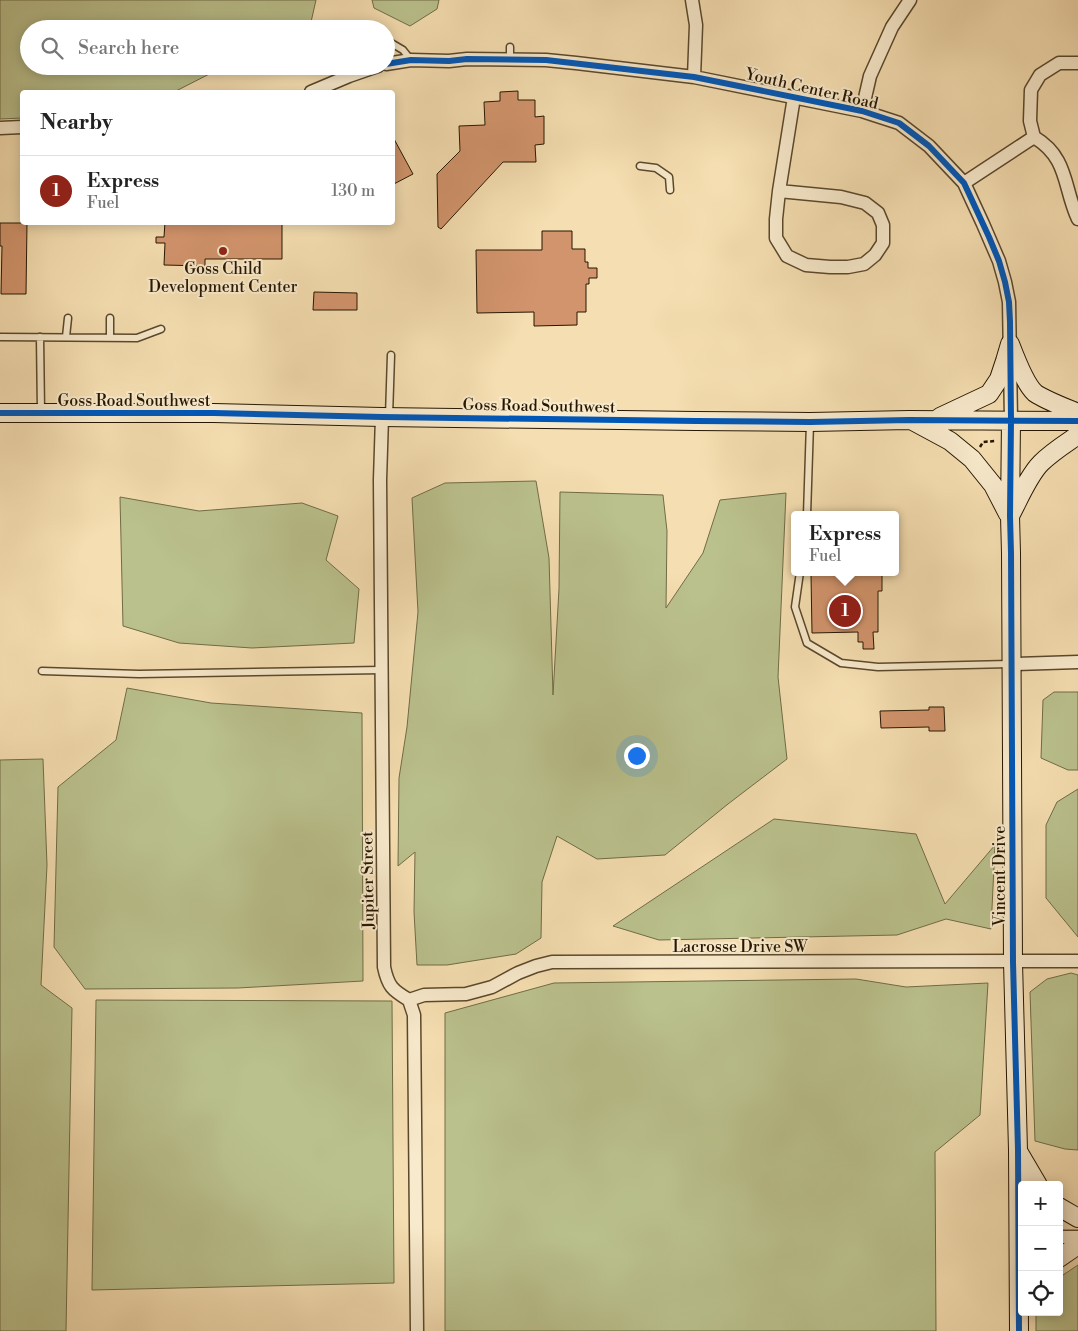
<!DOCTYPE html>
<meta charset="utf-8">
<style>
:root{--surface:#fff;--page:#f2f2f2;--text:#222;--muted:#767676;--line:#e0e0e0;--accent:#8f2418}
body{margin:0;font-family:"Libre Bodoni",serif;background:var(--page);color:var(--text)}
.controls{position:absolute;right:15px;bottom:15px;display:grid;overflow:hidden;border-radius:5px;box-shadow:0 2px 12px #0003}
.controls button{width:45px;height:45px;display:grid;place-items:center;padding:0;border:0;border-bottom:1px solid var(--line);background:var(--surface);color:var(--text);font:25px sans-serif}
.you{position:absolute;left:636px;top:755px;width:18px;height:18px;margin:-12px;border:4px solid #fff;border-radius:50%;background:#1a73e8;box-shadow:0 0 0 8px #1a73e833}
.badge{display:grid;place-items:center;width:32px;height:32px;border-radius:50%;background:var(--accent);color:#fff;font-size:16px;font-weight:700}
.pin{position:absolute;translate:-50% -50%;border:2px solid #fff;box-shadow:0 1px 5px #0006}
.popup{position:absolute;left:791px;top:511px;width:108px;height:65px;box-sizing:border-box;display:grid;place-content:center;border-radius:5px;background:var(--surface);filter:drop-shadow(0 1px 4px #0005);font-size:16px;white-space:nowrap;color:var(--muted)}
.popup b{font-size:19px;color:var(--text)}
.popup::after{content:'';position:absolute;left:50%;top:100%;margin-left:-10px;border:10px solid transparent;border-top-color:var(--surface)}
.list{margin:0;padding:0;list-style:none}
h2{display:flex;justify-content:space-between;align-items:center;height:65px;margin:0;padding:0 20px;font-size:21px}
h2 small{font-size:16px;font-weight:400;color:var(--muted)}
.list li{display:grid;grid-template-columns:32px 1fr auto;gap:15px;align-items:center;box-sizing:border-box;height:70px;padding:0 20px;border-top:1px solid var(--line)}
.list b{display:block;font-size:19px;white-space:nowrap}
.list p{margin:0;font-size:16px;white-space:nowrap;color:var(--muted)}
.list em{font-size:16px;font-style:normal;color:var(--muted)}
.icon{flex:none;width:28px;height:28px;fill:none;stroke:currentColor;stroke-width:2;stroke-linecap:round;stroke-linejoin:round}
.map{position:relative;flex:none;width:1078px;height:1331px;overflow:hidden}
.search{position:absolute;background:var(--surface);box-shadow:0 2px 12px #0003;left:20px;top:20px;width:375px;height:55px;display:flex;align-items:center;gap:12px;box-sizing:border-box;padding:0 18px;border-radius:28px;color:var(--muted);font-size:19px}
.panel{position:absolute;background:var(--surface);box-shadow:0 2px 12px #0003;left:20px;top:90px;width:375px;height:135px;border-radius:5px}
.map>svg:first-child{display:block}
.green{fill:#bac18d;stroke:#706c46}
.building{fill:#d2946c;stroke:#261600}
.lines{fill:none;stroke-linecap:round;stroke-linejoin:round}
.lane-casing{stroke:#5a482c;stroke-width:9}
.street-casing{stroke:#5a482c;stroke-width:15}
.secondary-casing{stroke:#261600;stroke-width:20}
.path{stroke:#261600;stroke-width:2.5;stroke-dasharray:4 2.5;stroke-linecap:butt}
.lane{stroke:#f8eacc;stroke-width:6}
.street{stroke:#f8eacc;stroke-width:12}
.secondary{stroke:#f8eacc;stroke-width:18}
.cycleway-casing{stroke:#f8eacc;stroke-width:9}
.cycleway{stroke:#0057b8;stroke-width:6}
.poi-dot{fill:#8f2418;stroke:#f8eacc;stroke-width:2}
.labels{text-anchor:middle;stroke-width:4;stroke-linejoin:round;paint-order:stroke}
.street-label{font-size:16px;fill:#261600;stroke:#f8eacc}
.poi-label{font-size:16px;fill:#261600;stroke:#f8eacc}
</style>
<div class="map">
<svg width="1078" height="1331" viewBox="0 0 1078 1331">
<rect width="100%" height="100%" fill="#f5deb1"/>
<filter id="stains"><feTurbulence type="fractalNoise" baseFrequency=".004" numOctaves="4"/><feColorMatrix values="0 0 0 0 .2 0 0 0 0 .09 0 0 0 0 .02 0 0 0 .5 -.17"/></filter>
<radialGradient id="worn" r=".72"><stop offset=".6" stop-color="#630" stop-opacity="0"/><stop offset="1" stop-color="#630" stop-opacity=".3"/></radialGradient>
<path class="green" d="M0,0H316L311,22L298,29H29V66H225L174,92H22V118L0,119Z
M372,0H439L437,9L410,26L374,8Z
M536,481L549,558L553,695L559,589L560,492L663,495L667,531L666,608L703,553L720,500L786,493L778,677L787,759L728,804L665,855L597,859L557,836L542,882L541,938L516,954L447,965H417L414,912L415,852L398,866L399,778L407,727L418,612L412,498L445,483Z
M120,497L199,511L302,503L338,516L326,560L359,589L354,643L252,648L179,643L123,626Z
M127,688L211,703L362,713L363,981L238,988L85,989L54,947L58,787L116,740Z
M1054,692H1078V770H1068L1041,758L1043,700Z
M43,759L47,865L41,985L72,1008L66,1331H0V760Z
M1078,789V937L1046,898V825L1057,802Z
M774,819L916,834L945,904L995,845L991,929L946,919L897,935L659,940L613,926Z
M1071,973L1078,975V1150L1065,1149L1035,1141L1030,992L1047,979Z
M856,979L906,987L988,983L980,1115L935,1152L936,1331H445V1013L554,983Z
M96,1000L392,1001L394,1283L92,1290Z
M1078,1265V1331H1036V1312H1059V1281L1063,1275Z"/>
<path class="building" d="M518,91V100H535V117L544,116V144L535,145L536,162H503L441,229L438,227L437,174L460,151L459,126L485,125L484,102L500,101V92Z
M392,139H394L413,174L392,185Z
M165,222H282V259H205V266L164,265L165,243H156V237H164Z
M0,223H27L26,294H1L2,246H0Z
M542,231H572V249H585V262H588V268H597V278H589V284H586V312H577V325L534,326V312L477,313L476,250H542Z
M314,292L357,293V310H313Z
M844,572H880L882,574V591H878V632H873L874,649H863V642H858V632L812,633L811,575H844Z
M929,707H944L945,731H929V727L881,728L880,711L929,710Z"/>
<g class="lines">
<g class="lane-casing">
<path id="lane" d="M386,40L403,50L411,60
M510,47V60
M640,166L656,168L669,177L670,190
M0,337L137,338L161,329
M40,337L41,412
M66,337L68,318
M110,338V318
M389,416L391,355
M807,515L810,423
M800,572L795,607L807,643L841,663L878,667L1010,664
M42,671L139,674L382,670"/>
</g>
<g class="street-casing">
<path id="street" d="M692,0L696,25L694,77
M1078,63H1059L1040,75L1031,90L1030,121L1034,137C1069,158 1063,187 1078,219
M386,64L411,60L449,61L467,59L546,60L576,63L694,77L862,111L899,123L929,146L964,183L983,224L999,261L1005,282L1009,302L1011,420
M311,92L349,76L378,66
M862,111L870,76L892,27L910,0
M0,128L22,127
M964,183L1034,137
M779,191L841,197L865,203L878,213L883,225V243L875,255L864,264L848,267H830L806,265L787,256L776,238V219L779,191L794,97
M382,417L380,480L384,967C388,986 392,990 409,1000L414,1015L417,1331
M1012,664L1078,662
M409,1000L424,995L466,994L492,987L518,973L536,966L552,962L1078,961
M1059,1237H1078"/>
</g>
<g class="secondary-casing">
<path id="secondary" d="M1010,344C1015,357 1025,384 1035,393C1045,400 1066,408 1078,413
M0,413H214L382,417L696,421L810,422L909,420L1078,421
M940,417L989,394L999,379L1005,361L1010,344
M911,420L950,441L972,459L993,485L1008,514
M1011,420L1010,516L1011,553L1013,962L1018,1150L1019,1331
M1011,514C1019,499 1029,475 1041,463C1052,452 1065,444 1078,435
M1018,1151L1038,1185
M1059,1207L1078,1218
M1059,1258L1078,1245"/>
</g>
<path class="path" d="M980,447L983,442L995,441"/>
<use href="#lane" class="lane"/>
<use href="#street" class="street"/>
<use href="#secondary" class="secondary"/>
<g class="cycleway-casing">
<path id="cycleway" d="M386,64L411,60L449,61L467,59L546,60L694,77L862,111L899,123L929,146L964,183L989,237L999,261L1005,282L1009,302L1010,322L1011,420L1010,516L1011,553L1013,962L1018,1150L1019,1331
M0,413H214L382,417L696,421L810,422L909,420L1078,421"/>
</g>
<use href="#cycleway" class="cycleway"/>
</g>
<circle class="poi-dot" cx="223" cy="251" r="5"/>
<g class="labels">
<g class="street-label">
<text transform="translate(812 88) rotate(13)" y="6">Youth Center Road</text>
<text x="134" y="406">Goss Road Southwest</text>
<text transform="translate(539 405) rotate(1)" y="6">Goss Road Southwest</text>
<text transform="translate(999 876) rotate(-90)" y="6">Vincent Drive</text>
<text transform="translate(367 880) rotate(-91)" y="6">Jupiter Street</text>
<text x="740" y="952">Lacrosse Drive SW</text>
</g>
<g class="poi-label">
<text x="223" y="274">Goss Child<tspan x="223" dy="18">Development Center</tspan></text>
</g>
</g>
<rect width="100%" height="100%" filter="url(#stains)"/>
<rect width="100%" height="100%" fill="url(#worn)"/>
</svg>
<div class="controls">
<button>+</button>
<button>−</button>
<button><svg class="icon" aria-label="locate" viewBox="0 0 24 24"><circle cx="12" cy="12" r="6"/><path d="M12 2v4M12 18v4M2 12h4M18 12h4"/></svg></button>
</div>
<div class="you"></div>
<div class="pin badge" style="left:845px;top:611px">1</div>
<div class="popup"><b>Express</b>Fuel</div>
<div class="search"><svg class="icon" aria-label="search" viewBox="0 0 24 24"><circle cx="10" cy="10" r="6"/><path d="M15 15l6 6"/></svg>Search here</div>
<section class="panel">
<h2>Nearby<small></small></h2>
<ul class="list">
<li><span class="badge">1</span><div><b>Express</b><p>Fuel</p></div><em>130 m</em></li>
</ul>
</section>
</div>
